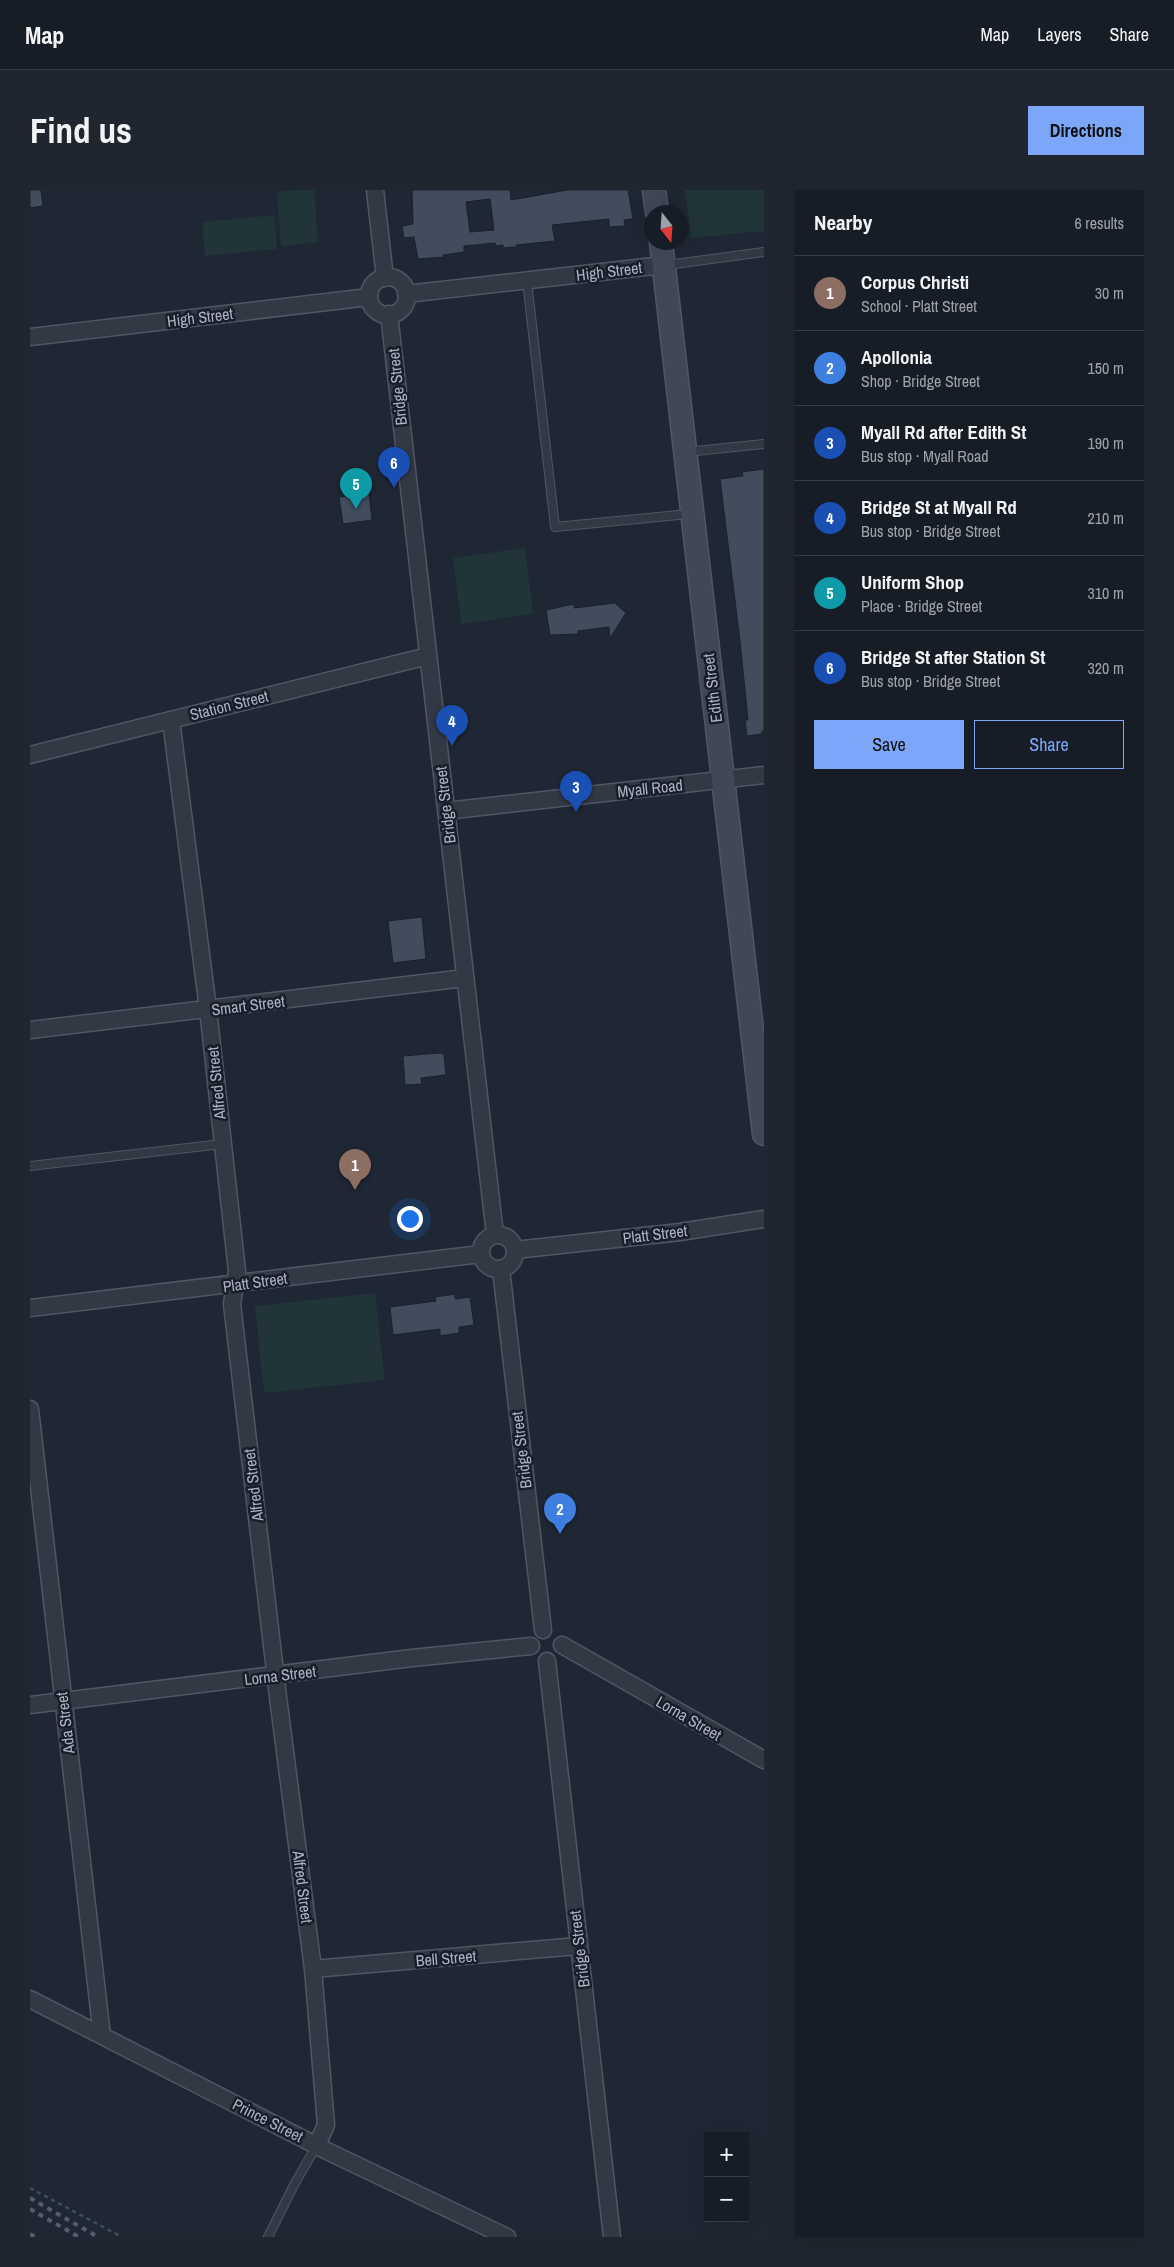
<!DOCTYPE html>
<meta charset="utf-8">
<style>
:root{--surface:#171d27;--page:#20262f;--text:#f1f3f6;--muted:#9ea2a7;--line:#363b44;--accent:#7ca6f7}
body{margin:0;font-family:"Archivo Narrow",sans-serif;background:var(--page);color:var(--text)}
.controls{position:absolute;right:15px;bottom:15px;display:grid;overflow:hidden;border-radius:0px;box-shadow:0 5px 20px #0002}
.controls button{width:45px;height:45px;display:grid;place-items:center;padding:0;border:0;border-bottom:1px solid var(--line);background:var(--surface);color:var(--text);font:25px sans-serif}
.compass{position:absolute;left:614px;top:15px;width:45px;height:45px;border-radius:50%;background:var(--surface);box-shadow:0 5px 20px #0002;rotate:163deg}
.you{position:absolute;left:379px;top:1028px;width:18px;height:18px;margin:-12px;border:4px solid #fff;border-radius:50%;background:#1a73e8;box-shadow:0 0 0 8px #1a73e833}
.badge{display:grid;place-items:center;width:32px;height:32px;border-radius:50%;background:var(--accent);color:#fff;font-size:16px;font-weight:700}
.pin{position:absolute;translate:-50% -41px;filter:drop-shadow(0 1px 2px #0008)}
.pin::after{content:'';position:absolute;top:26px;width:18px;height:15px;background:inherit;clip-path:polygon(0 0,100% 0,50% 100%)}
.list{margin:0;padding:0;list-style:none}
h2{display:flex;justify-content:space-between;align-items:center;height:65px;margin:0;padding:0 20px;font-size:21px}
h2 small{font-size:16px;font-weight:400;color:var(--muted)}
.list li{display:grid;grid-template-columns:32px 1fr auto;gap:15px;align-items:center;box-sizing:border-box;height:75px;padding:0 20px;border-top:1px solid var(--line)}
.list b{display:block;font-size:19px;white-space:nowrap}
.list p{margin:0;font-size:16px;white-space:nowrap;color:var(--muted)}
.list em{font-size:16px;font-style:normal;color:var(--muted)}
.actions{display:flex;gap:10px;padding:15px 20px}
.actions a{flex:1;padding:11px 0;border:1px solid var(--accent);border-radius:0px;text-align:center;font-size:18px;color:var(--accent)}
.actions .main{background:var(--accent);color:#111}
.map{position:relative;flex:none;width:734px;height:2047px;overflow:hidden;border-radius:0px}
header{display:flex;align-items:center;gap:30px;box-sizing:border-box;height:70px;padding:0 25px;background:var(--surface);border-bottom:1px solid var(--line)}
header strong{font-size:24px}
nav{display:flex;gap:28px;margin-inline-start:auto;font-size:18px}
.intro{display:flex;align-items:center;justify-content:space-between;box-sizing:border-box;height:120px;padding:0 30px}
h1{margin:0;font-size:35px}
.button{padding:12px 22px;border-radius:0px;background:var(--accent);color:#111;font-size:18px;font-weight:700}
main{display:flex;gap:30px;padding:0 30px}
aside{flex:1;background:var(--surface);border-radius:0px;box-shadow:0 5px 20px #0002}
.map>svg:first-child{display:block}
.green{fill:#213437}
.building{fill:#414c5d;stroke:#1a202c;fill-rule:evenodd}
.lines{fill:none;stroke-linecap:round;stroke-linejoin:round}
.lane-casing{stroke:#4f5664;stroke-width:10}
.street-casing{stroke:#4f5664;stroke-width:19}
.secondary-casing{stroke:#4f5664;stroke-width:25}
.path{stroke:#3e5053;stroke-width:2.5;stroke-dasharray:4 4;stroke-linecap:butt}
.lane{stroke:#323945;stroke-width:8}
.street{stroke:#323945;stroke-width:16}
.secondary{stroke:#404858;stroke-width:22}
.rail{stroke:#545d6d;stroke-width:4;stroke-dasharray:5 5;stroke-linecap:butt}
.labels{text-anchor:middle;stroke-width:5;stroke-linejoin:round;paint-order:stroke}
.street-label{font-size:16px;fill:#abb3c3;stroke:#181e29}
</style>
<header>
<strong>Map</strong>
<nav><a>Map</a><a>Layers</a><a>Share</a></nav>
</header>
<div class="intro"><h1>Find us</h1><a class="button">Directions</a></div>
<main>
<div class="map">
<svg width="734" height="2047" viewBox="0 0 734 2047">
<rect width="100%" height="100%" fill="#1f2734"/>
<path class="green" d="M266,0H284L288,52L251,56L247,2Z
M655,0H734V41L661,48Z
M244,25L247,59L175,66L172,32Z
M495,358L503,424L431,434L423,368Z
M345,1103L355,1190L234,1203L225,1116Z"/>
<path class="building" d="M0,0H11L13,16L0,18Z
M382,0H480L481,10L537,0H598L603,29L594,30L595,36L579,37V29L522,35L525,51L486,55L487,57L473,58V55L466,56L465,53L434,56V62L413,65L414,67L388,69L384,47L374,48L372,36L383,34ZM460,9L464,40L440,42L436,12Z
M734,279V541H732V544L717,546L715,530H718L710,451L690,289L713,286L712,282Z
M339,303L342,330L313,334L309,307Z
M585,413L596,423L580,448L579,437L548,441V444L520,445L516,420L544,414V418Z
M392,727L396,769L363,773L358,731Z
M410,863L414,864L416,885L391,888L392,894L375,895L373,866Z
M425,1104V1109L440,1107L444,1135L429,1137V1143L410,1146V1139L363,1145L360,1117L406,1111L405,1107Z"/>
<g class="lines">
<g class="lane-casing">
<path id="lane" d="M637,75L734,62
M497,91L525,337L659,324
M656,262L734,254
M0,976L192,954
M238,2047L265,1993L287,1955"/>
</g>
<g class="street-casing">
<path id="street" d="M345,0L355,88
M339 106a19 19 0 1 1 38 0a19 19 0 1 1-38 0Z
M376,104L633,75
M359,124L465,1045
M0,147L339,107
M141,530L178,819L206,1072L207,1081L202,1114L248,1507L283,1779L296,1935L287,1955
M0,565L398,466
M416,621L734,585
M0,840L435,788
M451 1062a17 17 0 1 1 34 0a17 17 0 1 1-34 0Z
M485,1060L650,1042L734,1029
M471,1079L513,1440
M0,1118L451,1064
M0,1219L72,1846
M532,1455L734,1570
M517,1471L582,2047
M0,1515L382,1468L501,1456
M283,1779L548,1756
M0,1809L297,1961L477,2047"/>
</g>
<g class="secondary-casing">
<path id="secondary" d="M624,0L627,22
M631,52L734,944"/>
</g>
<path class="path" d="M0,1998L92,2047"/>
<use href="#lane" class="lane"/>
<use href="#street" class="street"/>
<use href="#secondary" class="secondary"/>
<path class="rail" d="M0,2008L68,2047
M0,2019L49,2047
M0,2044L5,2047"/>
</g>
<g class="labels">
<g class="street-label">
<text transform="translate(579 81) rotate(-7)" y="6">High Street</text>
<text transform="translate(170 127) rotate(-7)" y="6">High Street</text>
<text transform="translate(367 197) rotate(-96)" y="6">Bridge Street</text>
<text transform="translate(682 498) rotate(-97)" y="6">Edith Street</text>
<text transform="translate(199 515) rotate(-14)" y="6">Station Street</text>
<text transform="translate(620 598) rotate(-6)" y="6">Myall Road</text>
<text transform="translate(415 615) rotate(-97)" y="6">Bridge Street</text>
<text transform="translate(218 815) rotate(-7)" y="6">Smart Street</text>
<text transform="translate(186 893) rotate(-96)" y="6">Alfred Street</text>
<text transform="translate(625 1044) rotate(-7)" y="6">Platt Street</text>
<text transform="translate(225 1092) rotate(-8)" y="6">Platt Street</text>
<text transform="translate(491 1260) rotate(-97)" y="6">Bridge Street</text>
<text transform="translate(223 1295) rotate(-97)" y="6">Alfred Street</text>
<text transform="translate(250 1485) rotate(-7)" y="6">Lorna Street</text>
<text transform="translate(659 1528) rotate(30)" y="6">Lorna Street</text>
<text transform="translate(35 1533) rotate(-97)" y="6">Ada Street</text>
<text transform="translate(273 1697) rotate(83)" y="6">Alfred Street</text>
<text transform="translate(549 1759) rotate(-97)" y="6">Bridge Street</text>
<text transform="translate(416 1768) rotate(-5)" y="6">Bell Street</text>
<text transform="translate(238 1930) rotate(27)" y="6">Prince Street</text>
</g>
</g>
</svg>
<div class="controls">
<button>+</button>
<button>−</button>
</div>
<svg class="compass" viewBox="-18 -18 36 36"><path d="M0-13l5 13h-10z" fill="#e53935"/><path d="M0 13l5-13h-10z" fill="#9ea2a7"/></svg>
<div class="you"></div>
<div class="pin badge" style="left:325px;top:1000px;background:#8d6e63">1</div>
<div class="pin badge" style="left:530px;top:1344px;background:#3f7fe0">2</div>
<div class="pin badge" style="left:546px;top:622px;background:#1a4fb4">3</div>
<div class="pin badge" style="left:422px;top:556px;background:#1a4fb4">4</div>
<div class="pin badge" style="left:326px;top:319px;background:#0f9aa8">5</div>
<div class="pin badge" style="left:364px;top:298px;background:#1a4fb4">6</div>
</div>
<aside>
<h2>Nearby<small>6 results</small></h2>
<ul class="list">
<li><span class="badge" style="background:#8d6e63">1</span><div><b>Corpus Christi</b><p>School · Platt Street</p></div><em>30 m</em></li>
<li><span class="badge" style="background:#3f7fe0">2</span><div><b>Apollonia</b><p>Shop · Bridge Street</p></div><em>150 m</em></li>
<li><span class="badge" style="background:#1a4fb4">3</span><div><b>Myall Rd after Edith St</b><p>Bus stop · Myall Road</p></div><em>190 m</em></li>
<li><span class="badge" style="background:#1a4fb4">4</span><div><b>Bridge St at Myall Rd</b><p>Bus stop · Bridge Street</p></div><em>210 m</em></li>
<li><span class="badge" style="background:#0f9aa8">5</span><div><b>Uniform Shop</b><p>Place · Bridge Street</p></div><em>310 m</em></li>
<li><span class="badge" style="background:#1a4fb4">6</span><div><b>Bridge St after Station St</b><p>Bus stop · Bridge Street</p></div><em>320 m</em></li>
</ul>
<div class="actions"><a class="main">Save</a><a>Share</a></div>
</aside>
</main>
